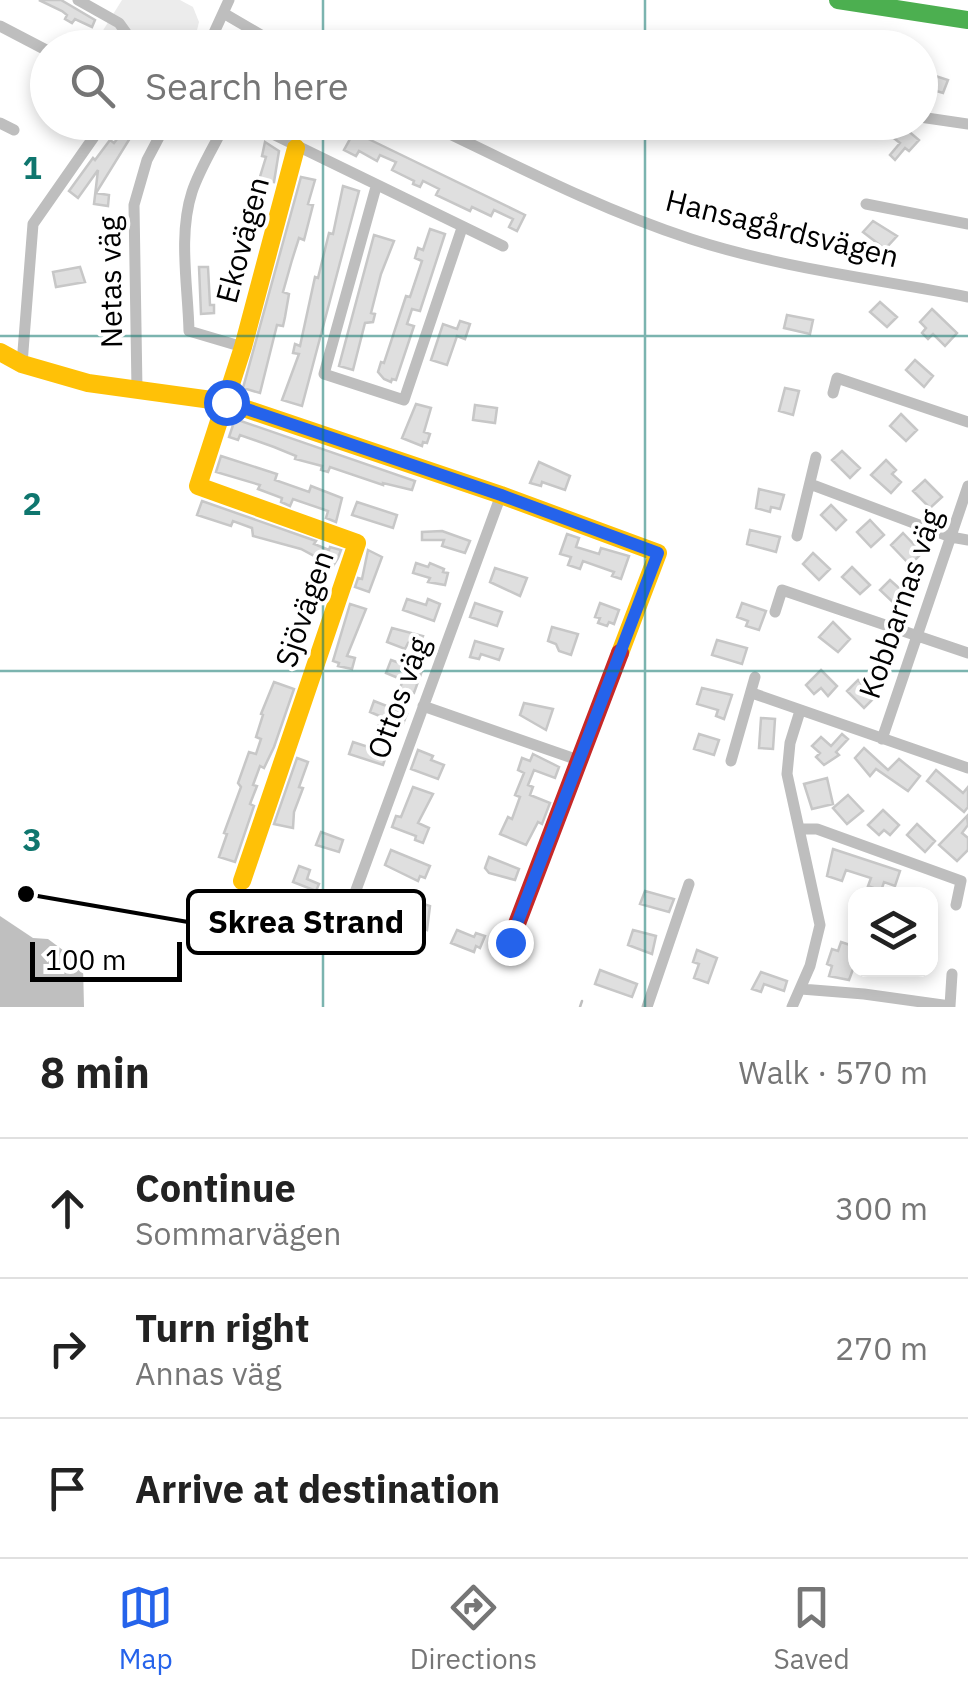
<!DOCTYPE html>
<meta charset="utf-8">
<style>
:root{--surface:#fff;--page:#f2f2f2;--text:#222;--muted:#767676;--line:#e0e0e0;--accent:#2563eb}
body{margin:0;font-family:"IBM Plex Sans",sans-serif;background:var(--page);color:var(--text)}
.controls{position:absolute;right:30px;bottom:30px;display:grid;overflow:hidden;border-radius:20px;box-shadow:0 5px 15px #0003}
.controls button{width:90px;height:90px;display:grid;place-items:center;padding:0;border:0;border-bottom:2px solid var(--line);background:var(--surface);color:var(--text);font:50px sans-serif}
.scale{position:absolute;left:30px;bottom:25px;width:152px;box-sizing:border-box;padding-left:10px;border:5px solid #000;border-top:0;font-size:28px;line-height:35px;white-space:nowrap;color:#000;-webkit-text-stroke:8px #fff;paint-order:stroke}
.stop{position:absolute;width:30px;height:30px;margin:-22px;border:8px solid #2563eb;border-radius:50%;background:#fff}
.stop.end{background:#2563eb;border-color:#fff;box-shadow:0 2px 10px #0008}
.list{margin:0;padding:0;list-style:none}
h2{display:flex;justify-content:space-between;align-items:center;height:130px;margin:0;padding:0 40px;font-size:42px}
h2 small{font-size:32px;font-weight:400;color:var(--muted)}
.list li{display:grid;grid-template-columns:65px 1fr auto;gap:30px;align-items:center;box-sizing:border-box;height:140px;padding:0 40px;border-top:2px solid var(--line)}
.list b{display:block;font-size:38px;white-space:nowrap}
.list p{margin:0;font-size:32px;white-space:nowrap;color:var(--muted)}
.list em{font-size:32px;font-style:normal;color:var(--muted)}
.icon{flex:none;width:55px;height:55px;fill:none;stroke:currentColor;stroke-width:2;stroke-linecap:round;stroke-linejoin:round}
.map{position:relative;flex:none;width:968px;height:1007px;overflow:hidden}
.search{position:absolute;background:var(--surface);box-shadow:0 5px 15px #0003;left:30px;right:30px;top:30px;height:110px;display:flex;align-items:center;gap:25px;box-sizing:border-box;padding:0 35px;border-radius:55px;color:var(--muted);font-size:38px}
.sheet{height:550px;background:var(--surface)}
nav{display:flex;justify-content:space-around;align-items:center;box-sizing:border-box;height:140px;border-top:2px solid var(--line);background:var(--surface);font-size:28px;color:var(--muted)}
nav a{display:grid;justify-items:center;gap:5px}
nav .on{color:var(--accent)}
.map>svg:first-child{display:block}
.green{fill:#ececec}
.water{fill:#bfbfbf}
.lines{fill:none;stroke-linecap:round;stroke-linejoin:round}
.stream{stroke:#bfbfbf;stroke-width:2.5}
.building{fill:#dfdfdf;stroke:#c7c7c7;stroke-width:2.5}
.street{stroke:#bebebe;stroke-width:11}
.fast{stroke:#4caf50;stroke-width:18}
.slow{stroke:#ffc107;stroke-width:18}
.jam{stroke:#c62828;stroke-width:18}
.route{stroke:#2563eb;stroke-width:12}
.grid{fill:none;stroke:#0f766e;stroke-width:2.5;stroke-opacity:0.55}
.labels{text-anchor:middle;stroke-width:8;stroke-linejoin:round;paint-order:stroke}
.street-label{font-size:30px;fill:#000;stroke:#fff}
.grid-label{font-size:32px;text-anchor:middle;font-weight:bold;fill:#0f766e;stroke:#fff;stroke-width:8;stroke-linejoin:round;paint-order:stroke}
.leader{fill:none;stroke:#000;stroke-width:4}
.callout-dot{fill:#000;stroke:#fff;stroke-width:4}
.callout{fill:#fff;stroke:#000;stroke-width:4}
.callout-label{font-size:32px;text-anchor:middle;font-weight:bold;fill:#000}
</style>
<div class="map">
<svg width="968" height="1007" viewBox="0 0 968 1007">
<rect width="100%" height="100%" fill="#fff"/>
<path class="green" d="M122,0H180L193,7L199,22L193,47L92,48Z"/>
<path class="water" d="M0,916L33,938L48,939L83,965L84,1007H0Z"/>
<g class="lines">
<path class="stream" d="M580,1007L582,1001"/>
</g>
<path class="building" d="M39,0H61L95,20L92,27L75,19L72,23L65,19L67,15L62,11Z
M920,71L948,80L943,93L930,89L928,95L920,93Z
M113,122H140L96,193L109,195L108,206L94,204L98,170L78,198L69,191L93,158L95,160L110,140L114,143L124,130Z
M900,124L919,140L909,151L905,148L895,160L890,155L900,143L890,135Z
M354,132L525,215L517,231L509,227L513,219L494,210L491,216L472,207L470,211L436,195L439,189L423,181L420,187L413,184L414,181L392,170L396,162L380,155L377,161L359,151L356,156L344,150Z
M265,142L279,151L274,182L259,180L266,157L262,156Z
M301,177L315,180L308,204L313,205L304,240L299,238L292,260L283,292L289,294L285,317L283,326L277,325L260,393L243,388Z
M343,186L359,191L302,406L282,400L299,354L293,353L295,344L300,346L315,277L318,278L329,233L333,234Z
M873,221L897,236L885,249L863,232Z
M430,229L445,234L420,311L412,309L407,324L414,326L396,380L392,379L391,382L384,379L378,372L381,362L384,363L406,296L410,297L422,261L415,258L418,248L423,250Z
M374,235L394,241L381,274L371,313L375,314L373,322L365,323L353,370L339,366Z
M80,267L85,282L56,287L53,272Z
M199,267H208L210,305H214V313L201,314Z
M880,302L897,317L887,327L870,312Z
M932,309L957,333L945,346L933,334L928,339L922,333L926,328L920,322Z
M787,315L813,320L810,334L784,328Z
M460,321L470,324L465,339L457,336L447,365L431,360L443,324L457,329Z
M915,360L933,376L924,387L906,370Z
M785,388L799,391L793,415L779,411Z
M416,404L431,408L424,432L430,434L427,443L423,442L422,446L402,438Z
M475,405L497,408L495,423L473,420Z
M901,414L917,430L906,441L890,426Z
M235,419L415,481L412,490L383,483V485L330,467L328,472L321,470L322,466L295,459L296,456L274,447L240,435L238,440L229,437Z
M842,451L860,468L850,478L832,460Z
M221,456L277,474L275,480L309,492L311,486L342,498L336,522L326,518L328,511L293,499L290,506L281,502L282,498L258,489L260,485L216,472Z
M886,460L896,470L892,474L901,482L891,493L871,475Z
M539,462L570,476L565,490L542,482L541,486L530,483Z
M925,480L942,497L930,508L913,491Z
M759,489L784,495L780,509L771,507L770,512L756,508Z
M202,501L316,541L314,544L329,550L330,547L341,550L338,558L333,566L301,549L253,536L252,528L233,521L231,526L197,515Z
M357,502L397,515L393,528L352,515Z
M831,505L846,520L836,530L821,515Z
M870,520L884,535L871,547L857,532Z
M750,530L780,537L776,552L747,544Z
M442,531L470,541L465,553L442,546L444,540H422V532Z
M903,533L922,553L910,565L891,545Z
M567,534L579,538L576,547L599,554L601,548L629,556L621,579L612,576L614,572L583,561L580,569L568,565L571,557L560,554Z
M368,550L382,557L369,592L355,587L358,578L362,579Z
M813,553L830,569L819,580L803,564Z
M416,563L428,567L430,563L444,569L443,572L448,573L445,585L428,582L430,578L413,573Z
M852,567L870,585L860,594L842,577Z
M495,568L527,578L520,596L490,582Z
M890,580L908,596L898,607L880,590Z
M407,599L426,605L428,599L440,604L434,621L403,610Z
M475,603L502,612L497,626L470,617Z
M600,603L619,610L614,624L609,622L607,626L598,623L600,618L595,617Z
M742,603L766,611L759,630L746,626L748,621L737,617Z
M350,604L366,609L347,656L355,658L352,669L338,666L339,663L333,661Z
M833,622L850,639L838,652L819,637Z
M552,627L578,634L571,655L559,651L556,644L548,641Z
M392,628L423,636L419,647L408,643L405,649L387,642Z
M717,640L747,648L742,664L712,655Z
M475,641L503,649L499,660L481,654L479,659L470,657Z
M391,660L422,671L414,693L400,688L403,680L386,673Z
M821,670L837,686L828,696L821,688L814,694L806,685Z
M858,680L875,697L864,708L847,691Z
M274,682L294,689L274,747L264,768L260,766L253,785L257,786L250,804L254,806L235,862L219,857L227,834L224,833L241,787L238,783L249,752L256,754L261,739L256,737L263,715L261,714Z
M702,688L732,695L724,719L716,716L718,710L697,704Z
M374,701L407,714L403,724L397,722L393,735L377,729L382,717L370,712Z
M524,703L553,709L546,730L520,715Z
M761,718L775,719L773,749L759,748Z
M699,734L719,740L714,755L694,749Z
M842,734L848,739L836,752L839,755L824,765L816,757L820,753L812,746L821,737L831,746Z
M353,742L387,753L383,765L349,754Z
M864,748L888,770L899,759L920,776L908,791L876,769L870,776L855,758Z
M418,750L433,756L431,760L444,765L438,779L411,769Z
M533,754L559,767L555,778L534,770L528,785L533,787L530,795L550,803L542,824L538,822L526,845L500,834L508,817L512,819L520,797L515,795L524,773L518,770L522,758L530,761Z
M297,758L308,762L299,787L303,788L294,812L293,828L274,824Z
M936,770L963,793L968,787V807L964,812L927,781Z
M827,778L833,804L812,809L804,784Z
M413,787L433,794L418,823L429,828L423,843L415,840L416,836L392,827L396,816L401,817Z
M848,795L863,811L847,824L833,808Z
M883,810L899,825L890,835L884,830L879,835L868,825Z
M967,816L968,825L962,833L968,838V850L957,861L939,845Z
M917,824L935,841L925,852L907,835Z
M321,832L343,840L339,852L316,845Z
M833,849L900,871L895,886L884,882L881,891L868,886L871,878L846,870L842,881L827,876Z
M391,850L430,866L425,878L420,876L418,881L385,865Z
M489,857L519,869L515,880L489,873L485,868Z
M299,866L310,870L307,879L319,884L316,891L293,882Z
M645,891L674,899L669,912L640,904Z
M418,902L430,906L427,930L410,924Z
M457,930L474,937L476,933L485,936L480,948L476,946L474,952L451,943Z
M633,930L656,936L652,954L628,945Z
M841,942L856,947V961L849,980L829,976L832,966L827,964L832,949L838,951Z
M697,950L717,958L708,983L694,978L699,964L693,962Z
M600,970L637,984L632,997L595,984Z
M761,972L787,981L784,991L764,984L761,992L752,989Z"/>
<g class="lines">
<path class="street" d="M78,0L119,23L137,48
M225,14L283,48
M0,26L48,51
M207,48L229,0
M920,117L968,124
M226,122C215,145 200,168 192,192C178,235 188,287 189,331L243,347
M248,122L503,246
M425,122C513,164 599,209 691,239C780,268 877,279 968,297
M0,123L14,130
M376,187L324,374L404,400L462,228
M866,204L968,224
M22,364L33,224L98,131
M137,389L134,205L147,160L167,122
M833,393L837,378L968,422
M810,484L951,537L968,540
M797,536L816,457
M775,612L782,590L968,653
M752,693L968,768
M423,706L578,760
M882,739L968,486
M731,761L755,677
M800,829H817L961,881L956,905
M345,920L501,495
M801,989L864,994L950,1006L952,974
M647,1007L689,884
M792,1007L810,966L820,925L787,774L790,743L800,711"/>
<path class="fast" d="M838,0L968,20"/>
<path class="slow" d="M0,352L22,364L88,383L226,402L501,495L658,553L620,653
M242,881L357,543L198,486L243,347L296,148"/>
<path class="jam" d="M510,942L620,653"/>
</g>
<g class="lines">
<path class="route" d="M226,402L501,495L658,553L510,942"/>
</g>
<path class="grid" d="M323,0V48M645,0V48M323,122V1007M645,122V1007M0,336H968M0,671H968"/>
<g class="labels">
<g class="street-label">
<text transform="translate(782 229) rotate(14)" y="10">Hansagårdsvägen</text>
<text transform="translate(243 240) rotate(-75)" y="10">Ekovägen</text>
<text transform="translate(111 282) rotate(-91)" y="10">Netas väg</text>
<text transform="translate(901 604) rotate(-71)" y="10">Kobbarnas väg</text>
<text transform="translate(305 609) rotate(-71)" y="10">Sjövägen</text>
<text transform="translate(399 698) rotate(-70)" y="10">Ottos väg</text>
</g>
</g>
<g class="grid-label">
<text x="32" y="179">1</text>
<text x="32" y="515">2</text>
<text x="32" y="851">3</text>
</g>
<path class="leader" d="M26 894L188 922"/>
<circle class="callout-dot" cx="26" cy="894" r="10"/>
<rect class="callout" x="188" y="891" width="236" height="62" rx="10"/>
<g class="callout-label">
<text x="306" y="933">Skrea Strand</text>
</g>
</svg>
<div class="controls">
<button><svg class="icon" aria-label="layers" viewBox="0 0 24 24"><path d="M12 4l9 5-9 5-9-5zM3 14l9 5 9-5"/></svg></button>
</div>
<div class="scale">100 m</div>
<div class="stop" style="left:226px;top:402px"></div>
<div class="stop end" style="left:510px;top:942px"></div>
<div class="search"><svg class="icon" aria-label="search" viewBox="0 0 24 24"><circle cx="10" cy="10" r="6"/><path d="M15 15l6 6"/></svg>Search here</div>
</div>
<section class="sheet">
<h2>8 min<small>Walk · 570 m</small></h2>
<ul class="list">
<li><svg class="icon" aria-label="ahead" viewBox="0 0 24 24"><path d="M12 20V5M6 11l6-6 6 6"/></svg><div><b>Continue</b><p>Sommarvägen</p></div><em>300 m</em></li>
<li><svg class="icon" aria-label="right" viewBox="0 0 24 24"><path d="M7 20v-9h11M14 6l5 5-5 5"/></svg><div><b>Turn right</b><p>Annas väg</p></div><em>270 m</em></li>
<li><svg class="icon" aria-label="arrive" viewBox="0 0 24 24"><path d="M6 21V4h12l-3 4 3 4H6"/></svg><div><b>Arrive at destination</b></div></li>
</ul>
</section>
<nav>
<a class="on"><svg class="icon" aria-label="map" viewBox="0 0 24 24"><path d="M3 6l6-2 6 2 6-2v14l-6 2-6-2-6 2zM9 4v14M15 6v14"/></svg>Map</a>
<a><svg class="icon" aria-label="directions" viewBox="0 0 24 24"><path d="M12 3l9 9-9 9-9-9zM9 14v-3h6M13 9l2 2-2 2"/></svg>Directions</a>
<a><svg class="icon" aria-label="saved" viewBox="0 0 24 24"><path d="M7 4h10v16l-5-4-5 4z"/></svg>Saved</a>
</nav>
